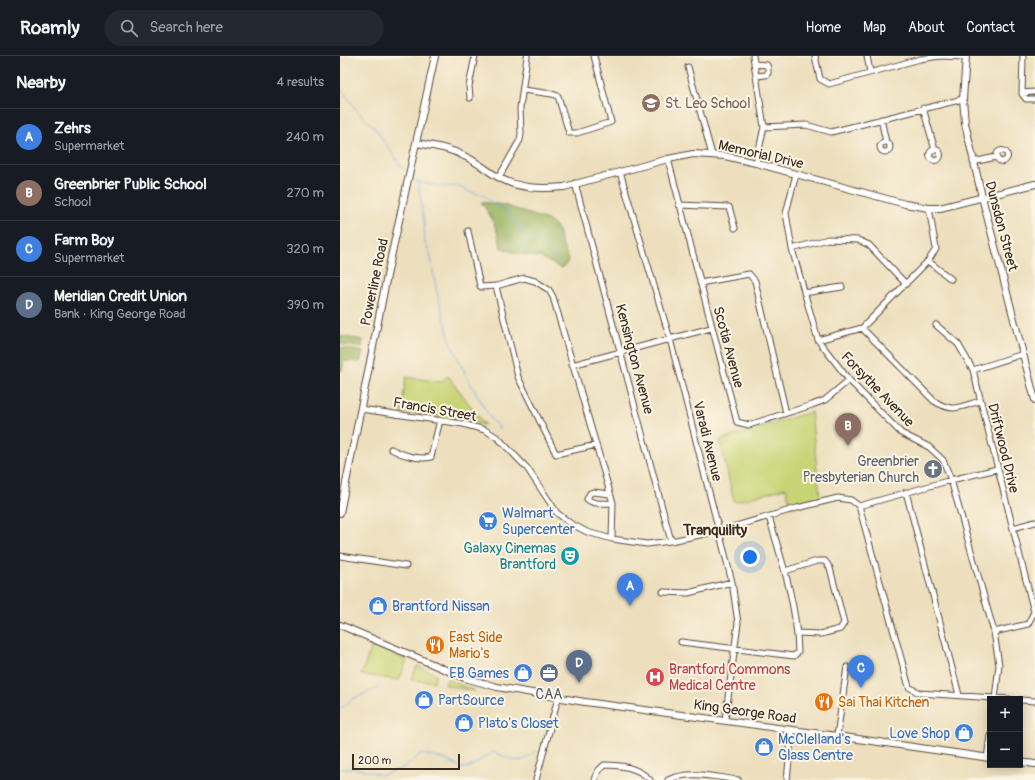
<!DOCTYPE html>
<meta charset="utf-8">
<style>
:root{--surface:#171b24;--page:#242831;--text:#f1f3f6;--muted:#9ea1a6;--line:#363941;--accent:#c8321e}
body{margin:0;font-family:Pangolin,sans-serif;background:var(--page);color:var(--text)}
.controls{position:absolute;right:12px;bottom:12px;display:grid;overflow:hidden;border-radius:0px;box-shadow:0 2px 10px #0003}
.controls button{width:36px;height:36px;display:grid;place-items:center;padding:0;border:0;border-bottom:1px solid var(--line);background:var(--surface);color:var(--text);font:20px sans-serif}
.scale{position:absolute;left:12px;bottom:10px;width:108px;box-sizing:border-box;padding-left:4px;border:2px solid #3b2a1e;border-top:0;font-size:11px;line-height:14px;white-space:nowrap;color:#3b2a1e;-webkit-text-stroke:3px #fcf5e5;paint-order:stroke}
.you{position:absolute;left:410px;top:501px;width:14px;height:14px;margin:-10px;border:3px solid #fff;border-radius:50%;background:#1a73e8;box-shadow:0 0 0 6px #1a73e833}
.badge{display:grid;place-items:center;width:26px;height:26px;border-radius:50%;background:var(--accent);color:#fff;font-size:13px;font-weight:700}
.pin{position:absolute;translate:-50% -33px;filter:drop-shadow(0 1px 2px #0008)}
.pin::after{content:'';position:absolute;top:21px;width:14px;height:12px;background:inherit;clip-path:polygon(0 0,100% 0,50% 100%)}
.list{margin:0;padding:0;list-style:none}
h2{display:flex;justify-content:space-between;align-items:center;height:52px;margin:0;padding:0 16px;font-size:17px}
h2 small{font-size:13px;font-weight:400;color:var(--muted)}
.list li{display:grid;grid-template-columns:26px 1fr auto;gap:12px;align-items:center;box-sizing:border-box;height:56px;padding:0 16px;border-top:1px solid var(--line)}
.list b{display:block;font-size:15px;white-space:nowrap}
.list p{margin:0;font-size:13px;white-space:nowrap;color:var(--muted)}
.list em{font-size:13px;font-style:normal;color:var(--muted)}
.icon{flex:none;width:22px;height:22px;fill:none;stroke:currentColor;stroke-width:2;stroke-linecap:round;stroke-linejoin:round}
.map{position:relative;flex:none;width:695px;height:724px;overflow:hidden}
header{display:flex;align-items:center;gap:24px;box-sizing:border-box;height:56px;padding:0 20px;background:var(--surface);border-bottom:1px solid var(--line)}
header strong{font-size:19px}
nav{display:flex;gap:22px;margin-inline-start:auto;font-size:14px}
.search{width:280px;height:36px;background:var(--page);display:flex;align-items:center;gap:10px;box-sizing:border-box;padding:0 14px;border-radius:22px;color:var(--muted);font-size:15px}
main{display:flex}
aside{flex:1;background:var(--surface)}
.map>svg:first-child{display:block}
.green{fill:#c7d475;stroke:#817f4a}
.forest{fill:#9db666;stroke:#6c7042}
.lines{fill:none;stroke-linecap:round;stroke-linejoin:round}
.stream{stroke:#68acdd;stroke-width:1}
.minor-casing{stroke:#564536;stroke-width:7}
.major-casing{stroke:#564536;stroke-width:8}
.minor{stroke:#fff;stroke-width:5}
.major{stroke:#fff;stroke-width:6}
.labels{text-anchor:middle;stroke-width:4;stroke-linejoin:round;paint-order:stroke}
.education-label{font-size:14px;fill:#785e54;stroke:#fcf5e5;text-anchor:start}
.street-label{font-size:14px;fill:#3b2a1e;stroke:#fcf5e5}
.worship-label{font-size:14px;fill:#5b616d;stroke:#fcf5e5;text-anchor:end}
.shop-label{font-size:14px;fill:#366cbe;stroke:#fcf5e5;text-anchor:start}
.culture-label{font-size:14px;fill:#0d838f;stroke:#fcf5e5;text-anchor:end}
.food-label{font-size:14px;fill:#c56008;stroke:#fcf5e5;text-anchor:start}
.health-label{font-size:14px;fill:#be3a42;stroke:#fcf5e5;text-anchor:start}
.service-label{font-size:14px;fill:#4e5e75;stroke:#fcf5e5}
.neighbourhood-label{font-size:15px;font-weight:bold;fill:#3b2a1e;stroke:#fcf5e5}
</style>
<header>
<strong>Roamly</strong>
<div class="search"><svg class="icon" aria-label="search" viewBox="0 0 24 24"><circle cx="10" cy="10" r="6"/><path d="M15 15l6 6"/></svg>Search here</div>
<nav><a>Home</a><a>Map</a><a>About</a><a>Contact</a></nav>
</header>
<main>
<aside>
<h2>Nearby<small>4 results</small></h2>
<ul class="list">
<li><span class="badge" style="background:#3f7fe0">A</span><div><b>Zehrs</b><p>Supermarket</p></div><em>240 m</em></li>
<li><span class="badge" style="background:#8d6e63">B</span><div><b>Greenbrier Public School</b><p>School</p></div><em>270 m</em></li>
<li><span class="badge" style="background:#3f7fe0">C</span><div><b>Farm Boy</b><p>Supermarket</p></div><em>320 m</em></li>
<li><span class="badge" style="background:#5c6f8a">D</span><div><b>Meridian Credit Union</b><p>Bank · King George Road</p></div><em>390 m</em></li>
</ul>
</aside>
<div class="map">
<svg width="695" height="724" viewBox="0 0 695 724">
<rect width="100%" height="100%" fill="#fcf5e5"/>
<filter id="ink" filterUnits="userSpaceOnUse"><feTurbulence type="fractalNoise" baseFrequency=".025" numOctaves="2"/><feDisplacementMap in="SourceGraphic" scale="8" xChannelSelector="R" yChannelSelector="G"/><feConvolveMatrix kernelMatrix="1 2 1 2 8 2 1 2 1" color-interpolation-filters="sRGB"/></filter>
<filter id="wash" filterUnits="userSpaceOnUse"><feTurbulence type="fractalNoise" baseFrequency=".012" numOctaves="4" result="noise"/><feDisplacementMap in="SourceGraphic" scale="16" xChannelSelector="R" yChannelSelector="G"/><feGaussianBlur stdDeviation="0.9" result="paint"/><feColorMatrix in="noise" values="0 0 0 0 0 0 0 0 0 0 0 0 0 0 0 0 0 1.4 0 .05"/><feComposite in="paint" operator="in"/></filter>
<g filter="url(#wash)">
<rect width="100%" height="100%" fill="#eddfbd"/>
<path class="green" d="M108,320L145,369L116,363L61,356L66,321L101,326Z
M471,356L480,442L451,451L446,432L394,446L380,384Z
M32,590L67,604L59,624L21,619Z
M77,610L96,618L94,626L71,624Z
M107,623L135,635L105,629Z"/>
<path class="forest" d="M141,146L164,149L207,164L216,170L218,174L221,186L229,204L224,211L220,212L202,202L175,197L161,192C158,174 152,161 141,146Z
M0,280L23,284L22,292L0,288Z
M0,291L23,296L20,306L4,305L2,315L0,314Z"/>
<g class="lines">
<path class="stream" d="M0,34L5,38L19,57L36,73L62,112H64L67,116
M71,122L74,125L78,126L101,131L119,130L127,135L145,140L156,151L162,152L170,159L183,177L192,184L204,189L219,206
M78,127L84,166L85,187L90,197L96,232L111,288L127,321L150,362L160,373
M0,654L12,643L38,632
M0,713L15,712L42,719L63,712L81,698L104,703L122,712L130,711L153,696C169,701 180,713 195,695"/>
</g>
</g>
<g filter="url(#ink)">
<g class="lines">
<g class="minor-casing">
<path id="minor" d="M413,0L424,71L416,107
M475,0L480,23L489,28L580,3L600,0L626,1
M527,0L530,16
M683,0L682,38L686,43H695
M414,8L427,9L428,13V17L426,19L416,20
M348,11L372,99
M183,34L212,38L218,40L229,77H237L271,66L254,0
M682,37L695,36
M130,42L129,30L135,0
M583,52L595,94
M541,63L546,86
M424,71L466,69L491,76L623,43
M540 91a5 5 0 1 1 10 0a5 5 0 1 1-10 0Z
M589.5 99a5.5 5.5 0 1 1 11 0a5.5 5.5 0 1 1-11 0Z
M656.5 100a5.5 5.5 0 1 1 11 0a5.5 5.5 0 1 1-11 0Z
M328,103L397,366L409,369L472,349L485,344L509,324
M633,106L656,101
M280,116L330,283L392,526L398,567L385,664
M456,118L446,157L452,193L478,284L509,324L561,377L589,391L603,404L611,424L654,576L659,609L655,643
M159,121L180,84L181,78L180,52L187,0
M235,127L331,485
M339,149L389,151L395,172
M128,175L140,230L142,231L156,230L184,222L195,225L209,234L213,241L273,447L272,483
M452,193L488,183L518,184L529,189L566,228
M588,205L611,223
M360,227L409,218L415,225L446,357
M156,230L178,321L216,398L256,389
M464,237L502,231
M596,269L618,288L633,314L694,556L688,568L654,576
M522,272L594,345C613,357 619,351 640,345
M478,284L522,272L588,205L596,193L589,152
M232,309L371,272
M633,314L683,298
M21,353L123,368L145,374L158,382L187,412L217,457L230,467L247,476L272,483L307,488L331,485L379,475L457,452L498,442L511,444L519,450
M51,393C62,399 78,404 91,401L100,364
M566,436L619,639
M270,438L253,436L250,437L247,443C254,449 264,447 273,447
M519,450L569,631L579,637L669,643
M519,450L611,424L657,413
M673,472L695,466
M0,500L66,510
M445,515L477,505H485L490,512L504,567L500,573L481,578L457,577
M323,536L348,537L392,526
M341,586L454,600L458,596C457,550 442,505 429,461
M680,644L695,645
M497,680L507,611
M647,702L650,680
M196,724L218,642
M255,724L258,715L264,709C281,709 298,711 310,724
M328,724C350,714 375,721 398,724
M447,724L452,674"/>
</g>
<g class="major-casing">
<path id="major" d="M626,0L623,43L625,67L642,141L695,344
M77,87C93,90 109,92 124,100C136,105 146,114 158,121C178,133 201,133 224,131L328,103L353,98L385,100L416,107L565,148L589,152H600L695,128
M0,457L48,215L95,0
M0,569L125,622L157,631L245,646L497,680L650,702
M680,706L695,708"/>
</g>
<use href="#minor" class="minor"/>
<use href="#major" class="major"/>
</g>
</g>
<defs>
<g id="school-disc" transform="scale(1)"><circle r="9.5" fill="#8d6e63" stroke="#fcf5e5"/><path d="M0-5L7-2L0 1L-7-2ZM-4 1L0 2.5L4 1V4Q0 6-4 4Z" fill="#fff"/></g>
<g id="church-disc" transform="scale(1)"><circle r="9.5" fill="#6b7280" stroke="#fcf5e5"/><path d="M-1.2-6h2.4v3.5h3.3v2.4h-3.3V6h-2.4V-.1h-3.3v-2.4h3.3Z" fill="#fff"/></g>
<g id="supermarket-disc" transform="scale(1)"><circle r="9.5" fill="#3f7fe0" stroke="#fcf5e5"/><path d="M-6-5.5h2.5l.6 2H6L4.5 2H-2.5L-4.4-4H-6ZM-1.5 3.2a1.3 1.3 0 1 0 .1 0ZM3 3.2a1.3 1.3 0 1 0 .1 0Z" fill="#fff"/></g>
<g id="theatre-disc" transform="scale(1)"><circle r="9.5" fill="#0f9aa8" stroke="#fcf5e5"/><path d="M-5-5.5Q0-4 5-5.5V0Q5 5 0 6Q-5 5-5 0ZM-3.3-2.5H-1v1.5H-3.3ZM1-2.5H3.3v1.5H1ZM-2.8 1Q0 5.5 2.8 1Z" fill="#fff"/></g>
<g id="shop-disc" transform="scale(1)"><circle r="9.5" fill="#3f7fe0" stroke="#fcf5e5"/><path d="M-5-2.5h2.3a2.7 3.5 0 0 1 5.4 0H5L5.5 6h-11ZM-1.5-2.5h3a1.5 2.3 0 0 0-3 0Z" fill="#fff"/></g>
<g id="restaurant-disc" transform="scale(1)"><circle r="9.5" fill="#e8710a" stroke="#fcf5e5"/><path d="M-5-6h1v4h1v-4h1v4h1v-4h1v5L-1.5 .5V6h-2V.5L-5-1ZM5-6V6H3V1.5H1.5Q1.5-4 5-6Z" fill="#fff"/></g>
<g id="office-disc" transform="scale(1)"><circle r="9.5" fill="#5c6f8a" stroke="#fcf5e5"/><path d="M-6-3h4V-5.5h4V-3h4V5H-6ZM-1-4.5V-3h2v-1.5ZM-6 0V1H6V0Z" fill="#fff"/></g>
<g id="hospital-disc" transform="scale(1)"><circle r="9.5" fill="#e0444e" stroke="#fcf5e5"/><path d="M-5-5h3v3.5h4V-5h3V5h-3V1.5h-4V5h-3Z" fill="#fff"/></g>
</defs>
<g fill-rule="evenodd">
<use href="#school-disc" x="311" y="47"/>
<use href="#church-disc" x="593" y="413"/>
<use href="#supermarket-disc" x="148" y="465"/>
<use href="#theatre-disc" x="230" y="500"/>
<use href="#shop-disc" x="38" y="550"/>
<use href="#restaurant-disc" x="95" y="589"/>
<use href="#shop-disc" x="183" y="617"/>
<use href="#office-disc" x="209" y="617"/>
<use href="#hospital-disc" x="315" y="621"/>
<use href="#shop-disc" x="84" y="644"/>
<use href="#restaurant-disc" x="484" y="646"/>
<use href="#shop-disc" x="124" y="667"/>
<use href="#shop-disc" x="624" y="677"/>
<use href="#shop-disc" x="424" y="691"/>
</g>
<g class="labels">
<g class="education-label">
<text x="325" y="52">St. Leo School</text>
</g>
<g class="street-label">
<text transform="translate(421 98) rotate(13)" y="5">Memorial Drive</text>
<text transform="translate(662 170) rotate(75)" y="5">Dunsdon Street</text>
<text transform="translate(34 226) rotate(-78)" y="5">Powerline Road</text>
<text transform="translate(389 291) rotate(75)" y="5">Scotia Avenue</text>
<text transform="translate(295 303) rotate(75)" y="5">Kensington Avenue</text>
<text transform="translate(538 333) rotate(46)" y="5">Forsythe Avenue</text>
<text transform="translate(95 353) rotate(10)" y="5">Francis Street</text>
<text transform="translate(368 385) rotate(76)" y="5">Varadi Avenue</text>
<text transform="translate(664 392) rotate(76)" y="5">Driftwood Drive</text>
<text transform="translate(405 655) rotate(8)" y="5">King George Road</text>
</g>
<g class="worship-label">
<text x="579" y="410">Greenbrier<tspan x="579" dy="16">Presbyterian Church</tspan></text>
</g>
<g class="shop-label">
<text x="162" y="462">Walmart<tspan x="162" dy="16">Supercenter</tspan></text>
<text x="52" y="555">Brantford Nissan</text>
<text x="169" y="622" text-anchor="end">EB Games</text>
<text x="98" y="649">PartSource</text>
<text x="138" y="672">Plato's Closet</text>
<text x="610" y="682" text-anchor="end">Love Shop</text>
<text x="438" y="688">McClelland's<tspan x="438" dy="16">Glass Centre</tspan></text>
</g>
<g class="culture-label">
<text x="216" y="497">Galaxy Cinemas<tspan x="216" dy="16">Brantford</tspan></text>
</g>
<g class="food-label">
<text x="109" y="586">East Side<tspan x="109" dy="16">Mario's</tspan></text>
<text x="498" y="651">Sai Thai Kitchen</text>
</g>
<g class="health-label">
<text x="329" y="618">Brantford Commons<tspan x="329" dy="16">Medical Centre</tspan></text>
</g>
<g class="service-label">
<text x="209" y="643">CAA</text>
</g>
<g class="neighbourhood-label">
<text x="375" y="479">Tranquility</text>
</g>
</g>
</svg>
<div class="controls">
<button>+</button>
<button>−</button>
</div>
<div class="scale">200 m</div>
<div class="you"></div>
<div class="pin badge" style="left:290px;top:550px;background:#3f7fe0">A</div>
<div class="pin badge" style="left:508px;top:390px;background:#8d6e63">B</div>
<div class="pin badge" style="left:521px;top:632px;background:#3f7fe0">C</div>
<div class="pin badge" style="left:239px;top:627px;background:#5c6f8a">D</div>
</div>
</main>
